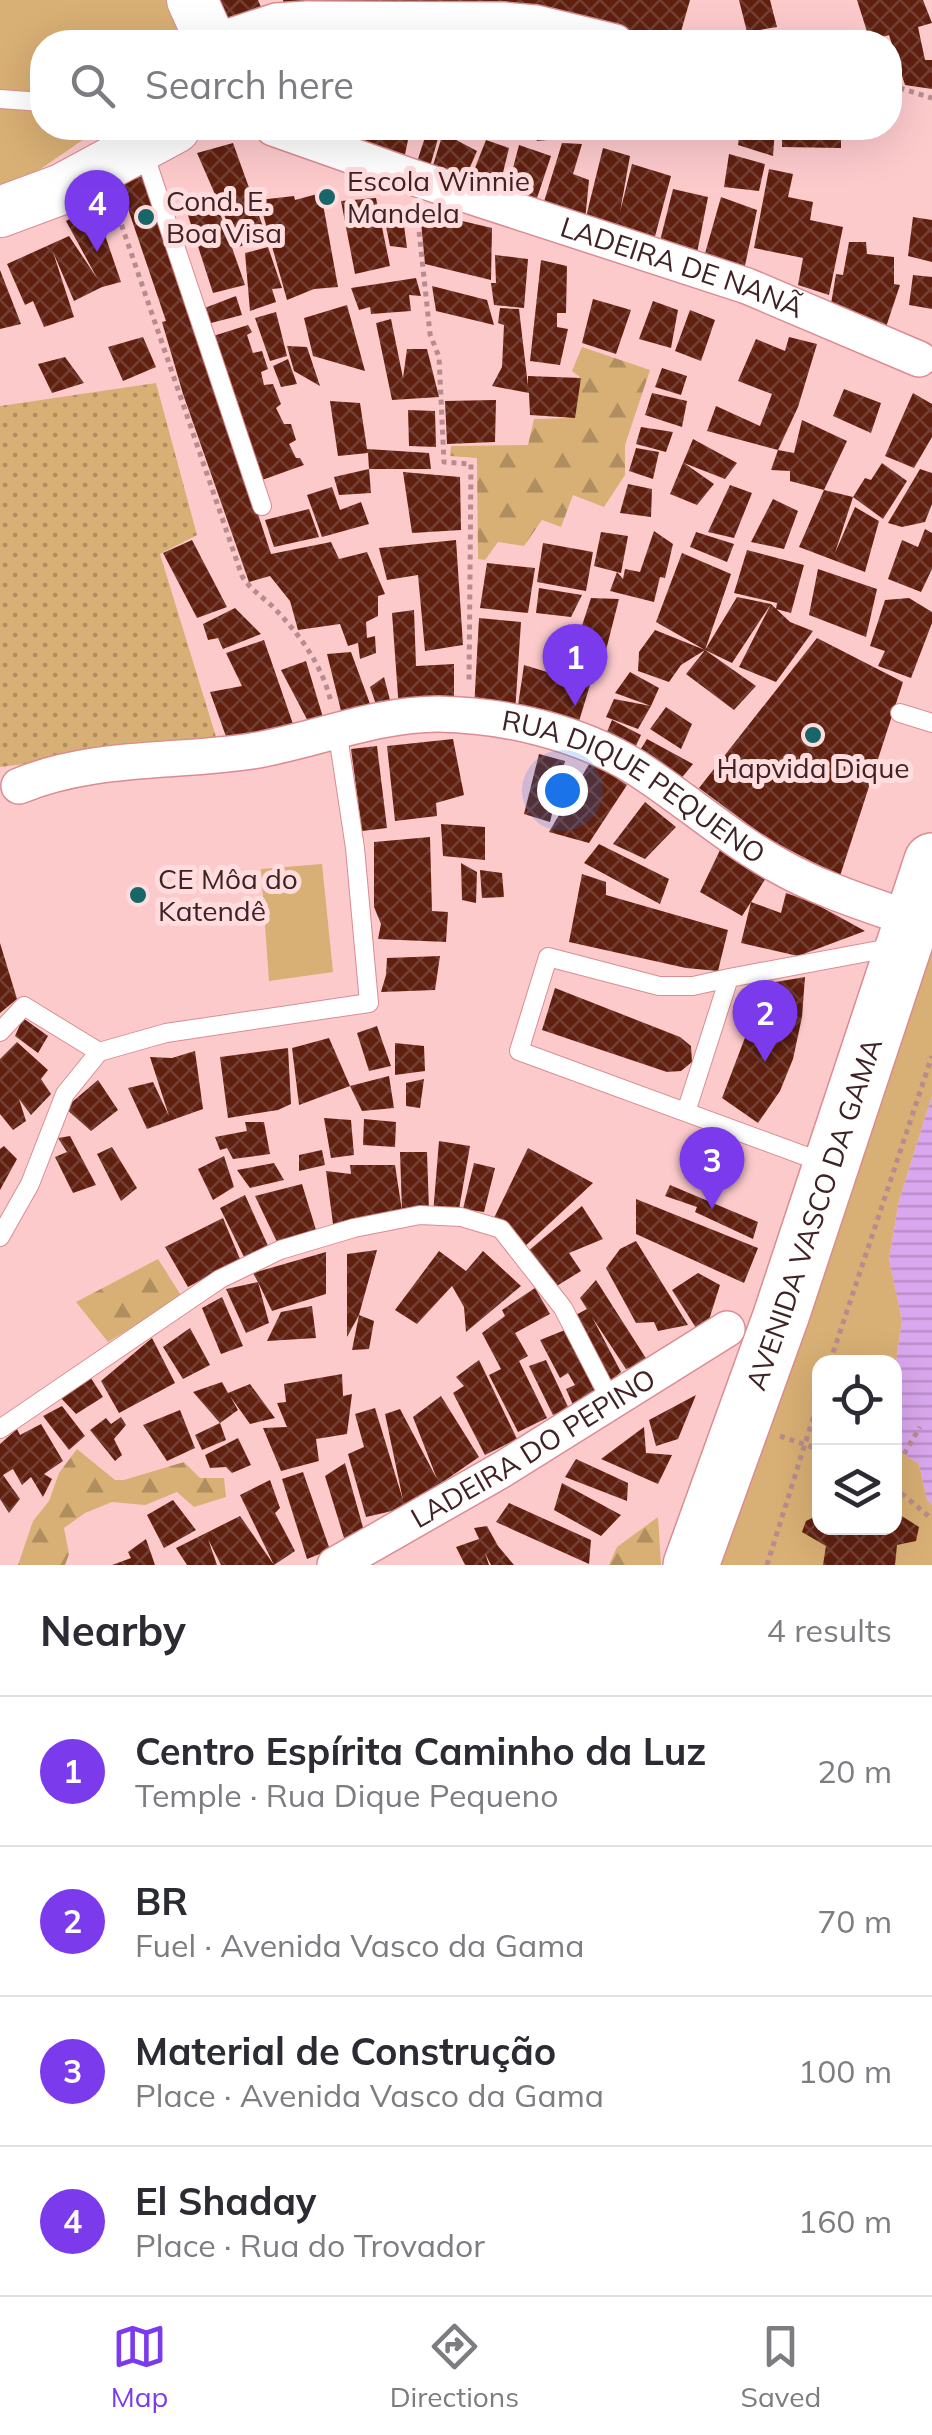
<!DOCTYPE html>
<meta charset="utf-8">
<style>
:root{--surface:#fff;--page:#f7f7f7;--text:#2b2b33;--muted:#7c7c81;--line:#e1e1e2;--accent:#7c3aed}
body{margin:0;font-family:Mulish,sans-serif;background:var(--page);color:var(--text)}
.controls{position:absolute;right:30px;bottom:30px;display:grid;overflow:hidden;border-radius:20px;box-shadow:0 10px 40px #0002}
.controls button{width:90px;height:90px;display:grid;place-items:center;padding:0;border:0;border-bottom:2px solid var(--line);background:var(--surface);color:var(--text);font:50px sans-serif}
.you{position:absolute;left:562px;top:790px;width:35px;height:35px;margin:-25px;border:8px solid #fff;border-radius:50%;background:#1a73e8;box-shadow:0 0 0 15px #1a73e833}
.badge{display:grid;place-items:center;width:65px;height:65px;border-radius:50%;background:var(--accent);color:#fff;font-size:32px;font-weight:700}
.pin{position:absolute;translate:-50% -82px;filter:drop-shadow(0 2px 5px #0008)}
.pin::after{content:'';position:absolute;top:52px;width:35px;height:30px;background:inherit;clip-path:polygon(0 0,100% 0,50% 100%)}
.list{margin:0;padding:0;list-style:none}
h2{display:flex;justify-content:space-between;align-items:center;height:130px;margin:0;padding:0 40px;font-size:42px}
h2 small{font-size:32px;font-weight:400;color:var(--muted)}
.list li{display:grid;grid-template-columns:65px 1fr auto;gap:30px;align-items:center;box-sizing:border-box;height:150px;padding:0 40px;border-top:2px solid var(--line)}
.list b{display:block;font-size:38px;white-space:nowrap}
.list p{margin:0;font-size:32px;white-space:nowrap;color:var(--muted)}
.list em{font-size:32px;font-style:normal;color:var(--muted)}
.icon{flex:none;width:55px;height:55px;fill:none;stroke:currentColor;stroke-width:2;stroke-linecap:round;stroke-linejoin:round}
.map{position:relative;flex:none;width:932px;height:1565px;overflow:hidden}
.search{position:absolute;background:var(--surface);box-shadow:0 10px 40px #0002;left:30px;right:30px;top:30px;height:110px;display:flex;align-items:center;gap:25px;box-sizing:border-box;padding:0 35px;border-radius:40px;color:var(--muted);font-size:38px}
.sheet{height:730px;background:var(--surface)}
nav{display:flex;justify-content:space-around;align-items:center;box-sizing:border-box;height:140px;border-top:2px solid var(--line);background:var(--surface);font-size:28px;color:var(--muted)}
nav a{display:grid;justify-items:center;gap:5px}
nav .on{color:var(--accent)}
.map>svg:first-child{display:block}
.grass{fill:url(#grass-dots)}
.forest{fill:url(#forest-firs)}
.park{fill:#d8af74}
.water{fill:url(#water-rules)}
.building{fill:url(#building-cross-hatch)}
.lines{fill:none;stroke-linecap:round;stroke-linejoin:round}
.lane-casing{stroke:#da8c91;stroke-width:20}
.street-casing{stroke:#da8c91;stroke-width:38}
.secondary-casing{stroke:#da8c91;stroke-width:52}
.primary-casing{stroke:#da8c91;stroke-width:58}
.path{stroke:#b88c8e;stroke-width:5;stroke-dasharray:5 5;stroke-linecap:butt}
.lane{stroke:#fff;stroke-width:18}
.street{stroke:#fff;stroke-width:35}
.secondary{stroke:#fff;stroke-width:50}
.primary{stroke:#fff;stroke-width:55}
.poi-dot{fill:#186667;stroke:#ffdcdd;stroke-width:4}
.labels{text-anchor:middle;stroke-width:10;stroke-linejoin:round;paint-order:stroke}
.poi-label{font-size:28px;fill:#412224;stroke:#ffdcdd;text-anchor:start}
.street-label{font-size:28px;fill:#412224;stroke:#ffdcdd}
</style>
<div class="map">
<svg width="932" height="1565" viewBox="0 0 932 1565">
<defs>
<pattern id="grass-dots" width="8" height="8" patternUnits="userSpaceOnUse" patternTransform="scale(2.5)"><rect width="8" height="8" fill="#d8af74"/><path d="M2 2h.1M6 6h.1" fill="none" stroke="#b18e5f" stroke-width="1.8" stroke-linecap="round"/></pattern>
<pattern id="forest-firs" width="22" height="20" patternUnits="userSpaceOnUse" patternTransform="scale(2.5)"><rect width="22" height="20" fill="#d8af74"/><path d="M5 1l3.5 6h-7zM16 11l3.5 6h-7z" fill="#b18e5f"/></pattern>
<pattern id="water-rules" width="6" height="5" patternUnits="userSpaceOnUse" patternTransform="scale(2.5)"><rect width="6" height="5" fill="#d9a7ed"/><path d="M0 2.5h6" fill="none" stroke="#bb8fcb"/></pattern>
<pattern id="building-cross-hatch" width="8" height="8" patternUnits="userSpaceOnUse" patternTransform="scale(2.5)"><rect width="8" height="8" fill="#5f2010"/><path d="M0 0l8 8M0 8l8-8" fill="none" stroke="#743f33"/></pattern>
</defs>
<rect width="100%" height="100%" fill="#fdcacc"/>
<path class="grass" d="M156,383L197,535L160,554L217,740L0,767V406Z"/>
<path class="forest" d="M582,347L650,370L625,445V475L604,507L573,495L561,527L542,520L524,546L498,542L485,560L478,559L477,458L450,456L451,446L528,445L534,419L574,418L581,378L572,371Z
M158,1259L182,1297L108,1342L76,1302Z
M77,1449L115,1480H124L184,1462L200,1478H224L226,1497L194,1507L177,1492L145,1505L112,1502L85,1513L64,1528L69,1554L65,1565H18L33,1521L49,1501L59,1473Z
M658,1517L661,1565H609L617,1547Z"/>
<path class="park" d="M0,0H188L196,42H42V128H100L0,197Z
M322,864L333,972L269,981L261,869Z
M932,909V1096L899,1201L889,1259L902,1320L895,1369L894,1362H820V1528H894L895,1448L919,1464L927,1499L932,1505V1565H705Z"/>
<path class="water" d="M932,1096V1505L927,1499L919,1464L895,1448V1369L902,1320L889,1259L899,1201Z"/>
<path class="building" d="M205,0H258L263,12L216,27Z
M283,0H690L678,42H651L611,34L285,10Z
M739,0H770L777,27L747,32Z
M857,0H923L932,23L918,27L925,60H932V89L905,85L889,35L870,41Z
M358,128H385V130L408,140L402,169L352,154Z
M428,128H441L429,170L416,165Z
M445,128H478L481,137L447,135Z
M531,128H553L557,139L537,141Z
M740,128H775L773,156L738,145Z
M782,128H841V148L782,147Z
M443,133L477,151L464,181L431,172Z
M486,140L509,148L498,193L467,188Z
M233,143L267,238L238,247L197,153Z
M562,143L582,144L573,174L589,180L585,221L603,148L630,156L620,212L632,164L671,176L653,244L585,221L543,205Z
M519,145L551,156L536,201L506,195Z
M729,154L765,164L759,191L724,187Z
M769,169L793,174L788,197L813,202L810,220L843,227L829,295L798,285L803,258L754,248Z
M147,174L271,554L331,542L339,559L367,552L385,594L378,596V616L366,622L367,638L375,636L376,653L360,659L358,643L348,646L340,624L298,630L290,601L270,576L249,582L183,394L162,322L166,321L120,185Z
M673,189L708,197L697,253L659,245Z
M213,193L245,285L213,293L185,206Z
M321,193L338,287L314,289L287,300L259,200L294,196L295,200Z
M721,197L757,210L744,270L704,257Z
M376,198L390,266L355,274L341,201Z
M95,206L121,282L102,287L74,301L53,252L74,317L44,327L33,301L25,305L7,264L69,236L97,278L66,221Z
M382,207L402,210L407,248L390,246Z
M420,211L492,228L491,280L425,264Z
M913,217L932,220V262L908,256Z
M849,242H866L867,254L894,257V284L900,285L884,333L829,316L836,274L843,275Z
M268,247L282,288L272,289L276,302L250,311L245,253Z
M495,255L528,259L524,308L494,305L491,283H496Z
M541,260L567,266L566,313H557V327L568,329L560,365L530,361Z
M0,270L21,324L0,329Z
M913,275L932,277V309L909,305Z
M416,278L421,296L409,295L411,311L371,314L370,307L359,310L351,288Z
M432,286L487,300L494,325L436,311Z
M236,296L242,315L207,324L202,309Z
M593,299L631,310L616,354L582,343Z
M653,301L678,310L671,348L639,339Z
M347,305L365,371L313,356L304,318Z
M500,308L519,309L528,386V376L581,378L575,418L530,415L529,393L492,386L502,367L504,325L498,323Z
M690,310L715,320L701,361L675,351Z
M276,312L287,356L270,361L255,318Z
M391,319L403,378L407,349H427L439,397L392,400L376,323Z
M248,325L252,332L247,335L253,353L262,351L268,369L261,372L264,385L273,384L281,404L276,408L284,424H291L296,440L289,444L296,458H300L304,465L262,480L210,337Z
M143,337L156,367L123,381L108,347Z
M789,337L817,344L798,407L778,450L794,453L802,420L847,441L824,490L790,481V471L771,470L778,450L707,431L716,406L760,426L772,394L738,381L756,339L785,351Z
M287,346L307,347L320,386L294,371Z
M65,357L84,383L52,393L38,364Z
M288,359L297,384L281,387L273,366Z
M662,368L687,376L681,395L655,387Z
M844,389L881,403L871,433L833,416Z
M652,393L687,401L682,427L645,415Z
M913,393L932,404V437L914,468L885,456Z
M496,400L495,442L447,444L445,401Z
M330,401L360,403L367,449L429,453L431,469H369L371,493L339,495L334,477L369,469L368,453L338,456Z
M408,410L435,411L436,447L409,446Z
M641,427L673,432L666,452L636,444Z
M693,439L737,463L725,479L684,463L714,484L697,505L670,494Z
M636,448L659,452L653,479L629,471Z
M882,463L907,481L883,519L853,497L865,478L871,480Z
M920,469L932,473V504L925,522L902,527L888,523Z
M403,472L460,477L461,530L412,533Z
M628,484L652,489L651,517L620,513Z
M730,485L752,493L734,538L708,532Z
M332,487L340,510L361,502L369,524L322,537L307,495Z
M824,490L853,497L835,553L855,507L879,521L865,572L799,547Z
M773,499L798,511L784,549L751,542Z
M309,509L319,537L274,547L265,520Z
M925,529L932,533V569L921,592L888,579L902,540L918,547Z
M654,531L673,544L665,578L660,577L654,602L610,591L617,572L623,579L625,569L640,572Z
M601,532L628,536L621,573L594,566Z
M696,532L734,544L727,562L690,547Z
M192,540L227,607L197,618L163,553Z
M456,540L463,645L425,651L418,575L387,580L379,548Z
M543,543L593,552L586,591L537,582Z
M747,550L804,565L791,613L776,609L777,603L734,593Z
M682,553L731,574L705,650L656,622Z
M487,563L535,568L528,613L480,608Z
M818,569L877,589L866,637L809,615Z
M539,588L582,595L571,617L536,613Z
M737,597L771,604L732,663L705,650L756,686L734,710L686,674L705,650L681,665L669,682L638,671L639,652L655,630L705,650Z
M591,598L619,599L604,658L575,647Z
M909,598L932,612V623L911,678L878,666L885,651L870,646L885,600Z
M771,604L790,622L813,631L776,682L739,667Z
M235,608L261,634L223,649L218,638L208,640L203,624Z
M414,610L416,666L454,664V705L399,710L392,613Z
M479,618L521,622L515,713L474,709Z
M817,638L903,682L840,876L768,839L699,788Z
M264,640L294,727L228,742L210,692L242,686L226,653Z
M351,652L373,712L343,719L327,654Z
M306,661L325,724L311,727L281,670Z
M524,665L590,685L576,731L516,719Z
M630,672L659,688L651,706L638,729L606,717L614,699L651,706L615,693Z
M384,677L391,704L378,710L370,687Z
M666,707L692,724L681,749L650,729Z
M612,720L641,735L630,759L601,746Z
M453,739L464,795L436,803L437,816L395,821L387,746Z
M647,739L693,764L680,780L639,752Z
M377,746L387,828L362,831L351,749Z
M539,754L565,761L550,822L524,814Z
M591,761L627,785L589,843L549,832Z
M645,802L676,827L645,859L613,844Z
M441,824L485,827V860L443,856Z
M430,837L432,911L448,912L446,942L378,939L381,924L374,907V842Z
M599,844L669,879L660,904L584,863Z
M721,848L767,876L751,902L781,913L786,893L812,902L865,931L798,956L741,943L751,902L742,916L700,892Z
M461,863L477,872L476,903L462,900Z
M480,870L502,873L504,897L482,898Z
M582,874L606,882V895L728,930L718,971L686,968L569,942Z
M0,943L17,999L0,1013Z
M440,956L435,990L381,992L386,975L387,958Z
M805,977L802,1017L793,1059L780,1091L758,1123L722,1098L746,1035L752,986Z
M555,988L680,1037L691,1046L692,1062L681,1071L667,1072L542,1030Z
M23,1018L48,1036L38,1053L15,1036Z
M377,1026L391,1066L369,1071L357,1033Z
M329,1038L350,1086L299,1105L292,1048Z
M17,1042L48,1070L41,1079L51,1094L31,1115L19,1099L26,1121L13,1130L0,1114V1059Z
M395,1043L424,1046L425,1071L395,1075Z
M288,1048L291,1104L278,1110L228,1118L220,1057Z
M195,1051L203,1109L147,1129L128,1088L153,1082L169,1116L150,1057L172,1058Z
M389,1076L394,1108L362,1111L350,1086Z
M424,1079L420,1108L406,1106V1083Z
M98,1080L118,1110L91,1131L65,1108Z
M324,1118L351,1120L354,1155L331,1158Z
M364,1119L396,1122L395,1147L363,1145Z
M245,1122H264L270,1154L233,1159L227,1148L220,1150L215,1137L247,1131Z
M70,1136L96,1185L73,1193L55,1157L67,1152L58,1138Z
M439,1141L470,1146L458,1215L433,1214Z
M4,1146L17,1159L0,1190V1149Z
M112,1147L137,1188L121,1201L97,1154Z
M528,1148L593,1183L522,1249L510,1235L514,1230L494,1218Z
M322,1150L325,1165L299,1171V1155Z
M400,1152H427L429,1211H402Z
M224,1156L234,1187L213,1200L198,1169Z
M274,1163L284,1180L250,1188L237,1170Z
M474,1163L495,1168L484,1212L463,1209Z
M350,1165H395L402,1211L333,1224L326,1171L351,1174Z
M302,1184L316,1230L278,1244L255,1196Z
M670,1185L758,1222L753,1239L695,1212L697,1207L665,1196Z
M245,1195L269,1248L245,1259L220,1208Z
M636,1199L758,1248L744,1283L636,1234Z
M582,1206L603,1239L569,1253L581,1271L555,1287L528,1251Z
M223,1218L240,1259L188,1287L165,1247Z
M636,1241L688,1325L658,1331L654,1322L636,1323L606,1268L620,1249Z
M377,1250L359,1315L374,1321L369,1349L352,1350L359,1315L347,1337V1254Z
M439,1251L466,1271L483,1251L521,1286L466,1332L464,1307L452,1286L417,1324L395,1310Z
M326,1252V1294L272,1311L258,1282L269,1323L246,1333L226,1289L258,1282L253,1273Z
M698,1273L720,1285L708,1323L698,1331L672,1290Z
M596,1280L649,1363L626,1369L592,1317L621,1372L606,1385L572,1317L587,1309L580,1298Z
M535,1288L550,1314L515,1333L528,1356L519,1361L547,1418L518,1432L489,1375L501,1369L482,1333L505,1316L502,1310Z
M222,1297L243,1346L221,1354L202,1308Z
M312,1306L316,1338L267,1341L281,1312Z
M190,1328L210,1365L183,1379L163,1347Z
M565,1330L598,1397L574,1407L566,1389L575,1385L568,1373L560,1378L540,1340Z
M152,1338L175,1383L119,1413L101,1381Z
M479,1360L517,1439L485,1455L453,1393L464,1386L456,1377Z
M546,1360L569,1409L553,1415L529,1366Z
M342,1374L343,1396L352,1394L347,1434L316,1439L319,1461L281,1471L263,1428L287,1427L277,1403L286,1402L284,1384Z
M89,1375L103,1397L76,1414L60,1397Z
M222,1382L228,1393L250,1384L275,1418L250,1424L230,1396L238,1410L220,1423L193,1392Z
M696,1395L678,1439L656,1446L649,1420Z
M441,1396L479,1457L405,1508L366,1517L348,1454L364,1447L355,1414L375,1408L403,1500L385,1414L400,1409L437,1479L413,1417Z
M62,1406L85,1436L69,1450L43,1416Z
M180,1410L195,1448L167,1461L143,1425Z
M121,1417L126,1425L114,1439L122,1455L115,1461L90,1430L106,1418L111,1424Z
M220,1423L226,1440L202,1450L195,1435Z
M41,1424L63,1461L44,1474L52,1479L43,1497L31,1477L22,1485L13,1469L3,1475L20,1499L9,1513L0,1499V1444L17,1429L20,1435Z
M644,1427L646,1453L672,1455L658,1484L601,1459Z
M238,1438L251,1465L232,1473L226,1467L210,1468L205,1455Z
M576,1459L628,1483L627,1501L565,1477Z
M345,1463L364,1531L344,1538L325,1476Z
M303,1472L330,1550L307,1559L282,1479Z
M270,1480L280,1508L275,1513L295,1551L274,1565L240,1495Z
M562,1483L621,1515L601,1536L554,1510Z
M173,1500L196,1530L164,1548L147,1515Z
M509,1503L591,1540L589,1564L496,1522Z
M894,1511L919,1527L916,1541L897,1545L895,1565H823L826,1546L802,1532L806,1521L820,1514V1528H894Z
M240,1516L274,1565H221L208,1539L217,1565H187L176,1548Z
M487,1526L498,1546L514,1565H491L485,1553L489,1565H465L456,1547L479,1539L474,1528Z
M146,1539L155,1565H112L131,1558L128,1552Z"/>
<g class="lines">
<g class="lane-casing">
<path id="lane" d="M0,99L42,102
M118,128L142,147L262,506
M900,713L932,723
M729,978L693,986H659L548,957L519,1051L827,1164
M0,1032L24,1006L99,1052
M686,1112L729,978L895,947
M0,1237L30,1184L65,1094L99,1052L166,1033L369,1003L355,848L337,729
M0,1429L220,1279L280,1250L354,1228L420,1215L461,1217L501,1229L563,1308L612,1403"/>
</g>
<g class="street-casing">
<g id="street">
<path d="M213,42L276,21L307,19L503,20L536,23L615,42"/>
<path id="s1" d="M273,128L415,178L747,286L919,359"/>
<path id="s2" d="M19,786C94,755 173,763 252,751C314,741 374,714 438,714C504,715 578,732 635,767C684,798 728,838 779,866C821,890 868,904 913,920"/>
<path id="s3" d="M335,1565L503,1469L727,1329"/>
</g>
</g>
<g class="secondary-casing">
<path id="secondary" d="M192,0L211,42
M0,212L62,189L175,128"/>
</g>
<g class="primary-casing">
<g id="primary">
<path id="s4" d="M691,1565L781,1316L932,861"/>
</g>
</g>
<path class="path" d="M890,85L932,98
M115,206L242,576C249,588 260,595 271,605C298,632 322,664 331,702
M417,212L430,334L439,357L444,462L471,464L469,684
M830,1362L932,1056
M780,1436L820,1450
M904,1454L920,1427
M894,1487L932,1519
M767,1565L820,1396"/>
<use href="#lane" class="lane"/>
<use href="#street" class="street"/>
<use href="#secondary" class="secondary"/>
<use href="#primary" class="primary"/>
</g>
<g class="poi-dot">
<circle cx="327" cy="197" r="10"/>
<circle cx="146" cy="217" r="10"/>
<circle cx="813" cy="735" r="10"/>
<circle cx="138" cy="895" r="10"/>
</g>
<g class="labels">
<g class="poi-label">
<text x="347" y="191">Escola Winnie<tspan x="347" dy="32">Mandela</tspan></text>
<text x="166" y="211">Cond. E.<tspan x="166" dy="32">Boa Visa</tspan></text>
<text x="813" y="778" text-anchor="middle">Hapvida Dique</text>
<text x="158" y="889">CE Môa do<tspan x="158" dy="32">Katendê</tspan></text>
</g>
<g class="street-label">
<text dy="10" stroke="none"><textPath href="#s1" startOffset="432">LADEIRA DE NANÃ</textPath></text>
<text dy="10" stroke="none"><textPath href="#s2" startOffset="640">RUA DIQUE PEQUENO</textPath></text>
<text dy="10" stroke="none"><textPath href="#s4" startOffset="372">AVENIDA VASCO DA GAMA</textPath></text>
<text dy="10" stroke="none"><textPath href="#s3" startOffset="230">LADEIRA DO PEPINO</textPath></text>
</g>
</g>
</svg>
<div class="controls">
<button><svg class="icon" aria-label="locate" viewBox="0 0 24 24"><circle cx="12" cy="12" r="6"/><path d="M12 2v4M12 18v4M2 12h4M18 12h4"/></svg></button>
<button><svg class="icon" aria-label="layers" viewBox="0 0 24 24"><path d="M12 4l9 5-9 5-9-5zM3 14l9 5 9-5"/></svg></button>
</div>
<div class="you"></div>
<div class="pin badge" style="left:575px;top:706px">1</div>
<div class="pin badge" style="left:765px;top:1062px">2</div>
<div class="pin badge" style="left:712px;top:1209px">3</div>
<div class="pin badge" style="left:97px;top:252px">4</div>
<div class="search"><svg class="icon" aria-label="search" viewBox="0 0 24 24"><circle cx="10" cy="10" r="6"/><path d="M15 15l6 6"/></svg>Search here</div>
</div>
<section class="sheet">
<h2>Nearby<small>4 results</small></h2>
<ul class="list">
<li><span class="badge">1</span><div><b>Centro Espírita Caminho da Luz</b><p>Temple · Rua Dique Pequeno</p></div><em>20 m</em></li>
<li><span class="badge">2</span><div><b>BR</b><p>Fuel · Avenida Vasco da Gama</p></div><em>70 m</em></li>
<li><span class="badge">3</span><div><b>Material de Construção</b><p>Place · Avenida Vasco da Gama</p></div><em>100 m</em></li>
<li><span class="badge">4</span><div><b>El Shaday</b><p>Place · Rua do Trovador</p></div><em>160 m</em></li>
</ul>
</section>
<nav>
<a class="on"><svg class="icon" aria-label="map" viewBox="0 0 24 24"><path d="M3 6l6-2 6 2 6-2v14l-6 2-6-2-6 2zM9 4v14M15 6v14"/></svg>Map</a>
<a><svg class="icon" aria-label="directions" viewBox="0 0 24 24"><path d="M12 3l9 9-9 9-9-9zM9 14v-3h6M13 9l2 2-2 2"/></svg>Directions</a>
<a><svg class="icon" aria-label="saved" viewBox="0 0 24 24"><path d="M7 4h10v16l-5-4-5 4z"/></svg>Saved</a>
</nav>
